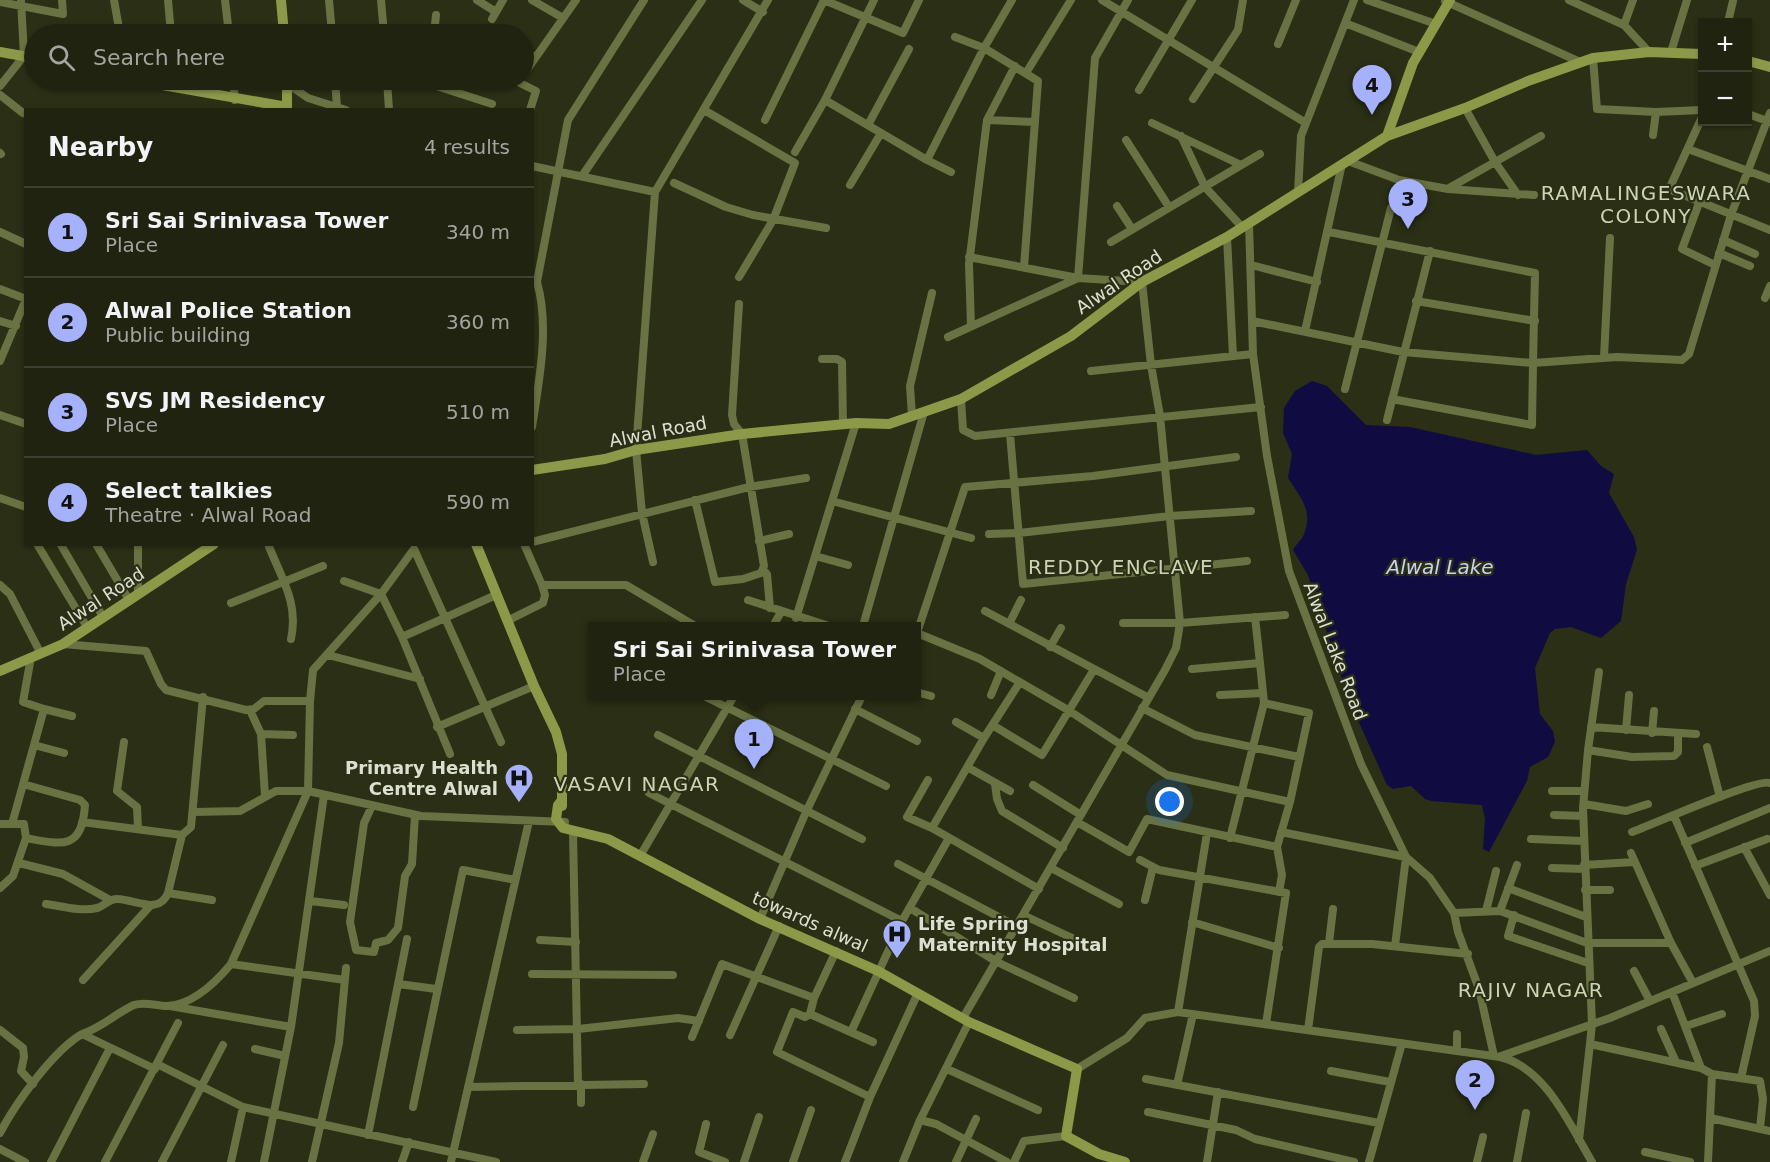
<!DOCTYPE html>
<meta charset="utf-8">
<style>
:root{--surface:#202310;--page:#282b19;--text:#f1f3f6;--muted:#a2a49f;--line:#3d4030;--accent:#a6b1fc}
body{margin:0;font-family:"DejaVu Sans",sans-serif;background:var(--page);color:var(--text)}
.controls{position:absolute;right:18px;top:18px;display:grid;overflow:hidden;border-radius:0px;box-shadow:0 2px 4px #0004}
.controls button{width:54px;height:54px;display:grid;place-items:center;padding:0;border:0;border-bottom:2px solid var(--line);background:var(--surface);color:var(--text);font:30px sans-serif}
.you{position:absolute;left:1170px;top:802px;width:21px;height:21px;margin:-15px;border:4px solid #fff;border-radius:50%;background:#1a73e8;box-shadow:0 0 0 9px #1a73e833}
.badge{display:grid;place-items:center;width:39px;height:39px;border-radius:50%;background:var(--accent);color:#111;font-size:20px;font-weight:700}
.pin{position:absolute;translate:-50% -50px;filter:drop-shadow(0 2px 3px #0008)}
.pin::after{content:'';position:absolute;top:32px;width:21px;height:18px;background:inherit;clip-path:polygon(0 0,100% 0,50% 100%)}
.popup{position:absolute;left:588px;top:622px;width:333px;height:78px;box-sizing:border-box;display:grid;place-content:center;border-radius:0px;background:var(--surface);filter:drop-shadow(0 2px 4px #0005);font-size:20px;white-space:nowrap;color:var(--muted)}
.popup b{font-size:22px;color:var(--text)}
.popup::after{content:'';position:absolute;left:50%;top:100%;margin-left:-12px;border:12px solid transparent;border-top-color:var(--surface)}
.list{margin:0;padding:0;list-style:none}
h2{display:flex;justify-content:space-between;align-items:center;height:78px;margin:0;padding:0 24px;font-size:26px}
h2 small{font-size:20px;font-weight:400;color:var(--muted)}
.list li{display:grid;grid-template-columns:39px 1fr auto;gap:18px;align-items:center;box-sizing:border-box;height:90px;padding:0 24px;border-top:2px solid var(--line)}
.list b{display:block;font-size:22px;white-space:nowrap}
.list p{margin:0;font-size:20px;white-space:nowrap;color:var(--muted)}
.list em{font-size:20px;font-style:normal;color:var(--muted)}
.icon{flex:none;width:33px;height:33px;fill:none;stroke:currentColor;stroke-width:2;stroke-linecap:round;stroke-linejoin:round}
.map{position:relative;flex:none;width:1770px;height:1162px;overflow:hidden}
.search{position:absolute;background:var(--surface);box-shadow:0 2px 4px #0004;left:24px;top:24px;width:510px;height:66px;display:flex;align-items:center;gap:15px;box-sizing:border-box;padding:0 21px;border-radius:33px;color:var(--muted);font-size:22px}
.panel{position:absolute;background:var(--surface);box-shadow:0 2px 4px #0004;left:24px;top:108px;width:510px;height:438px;border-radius:0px}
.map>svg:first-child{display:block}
.water{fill:#100c41}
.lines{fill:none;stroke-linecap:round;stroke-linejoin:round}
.street{stroke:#697242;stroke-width:8}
.secondary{stroke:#8b9949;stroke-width:10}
.labels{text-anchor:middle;stroke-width:4.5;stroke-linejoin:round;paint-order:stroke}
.street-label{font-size:18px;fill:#dce0d0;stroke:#2a2f15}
.poi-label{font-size:18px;font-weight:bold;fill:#dce0d0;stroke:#2a2f15;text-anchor:end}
.neighbourhood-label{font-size:20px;letter-spacing:1.5px;fill:#ccd4b4;stroke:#2a2f15}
.water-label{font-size:20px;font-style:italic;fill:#c9d0f4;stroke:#2a2f15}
</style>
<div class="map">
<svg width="1770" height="1162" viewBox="0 0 1770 1162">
<rect width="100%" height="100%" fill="#2a2f15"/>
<path class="water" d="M1312,381L1327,386L1366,425L1410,427L1536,455L1587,450L1601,466L1614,474L1609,493L1634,537L1637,550L1626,584L1621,621L1601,638L1571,627L1555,629L1550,633L1535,668L1540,714L1553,731L1555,742L1548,757L1530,767L1527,781L1489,852L1483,849L1485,819L1482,805L1431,801L1425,799L1411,786L1393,789L1387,785L1349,700L1308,575L1293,550C1296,544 1302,540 1304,534C1314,510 1299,496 1288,478L1292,454L1283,433L1284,408L1295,391Z"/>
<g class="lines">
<path class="street" d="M114,0L120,34
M168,0L171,34
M225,0L229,34
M329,0L332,34
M381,0L384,34
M477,0L496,12
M532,0L563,18
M743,0L763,12
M1102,0L1306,123
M1367,0L1436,24
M1569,0L1624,25L1649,52
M1445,1L1580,62
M0,2L63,14L62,0
M492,19L503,0
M1728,22L1733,1
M1345,23L1419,52
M1624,25L1633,0
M434,34L436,15
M955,37L984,48L1038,81L1024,267
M1278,44L1296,0
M524,50L534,57
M1671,52L1687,0
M1593,58L1597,109L1656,112L1702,110
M1026,73L1071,0
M524,74L576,0
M233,80L235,100
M335,80L337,107
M387,80L389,110
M418,80L492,104
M485,80L495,85
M520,80L518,82L536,91L530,110
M288,84L308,98L346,110
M0,86L24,56L21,0
M1139,90L1192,0
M0,95L23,113
M1193,99L1238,30L1243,0
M825,100L874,0
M1465,108L1495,162L1518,195
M704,110L795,163L773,220L739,277
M1748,114L1770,122
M1702,117L1671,185V190L1770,230
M765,120L824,0L903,33L919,0
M987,120L1035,122
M1152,123L1241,165
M868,125L909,49
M1653,135L1656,112
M1181,136L1205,187L1242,227
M1126,140L1169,207
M1688,149L1770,179
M795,152L825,100L927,160L984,48L1012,0
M0,153L1,154
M927,160L951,172
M1348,161L1399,180L1448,189L1534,195
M532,166L655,192
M582,176L702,0
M674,183L726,207L753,215L826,228
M850,185L881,133
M1449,188L1541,136
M1298,192L1301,136L1354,0
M1699,203L1682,249L1715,265
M1117,206L1132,229
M1249,223L1253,354L1267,456L1289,571L1361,764L1406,857L1430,878L1454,913L1458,932L1479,989L1494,1056
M0,232L26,244
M1329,232L1535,273L1533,363L1617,357L1682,360L1689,354L1731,215L1770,113
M1227,237L1233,356
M1723,240L1755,254
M1111,242L1260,154
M1719,253L1750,266
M1251,265L1317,282
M1078,278L1095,58L1128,0
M0,289L26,299
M1765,298L1770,286
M1416,301L1535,321
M0,321L16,326
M1252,321L1403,352L1533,363L1532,425L1392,399
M971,326L969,264L987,120L1015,66
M1305,331L1342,164
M948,337L1078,278
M1604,357L1610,238
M822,359H837L842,362L843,424
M0,361L26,299
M1091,371L1253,354
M1345,389L1391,208
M961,399L963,430L975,436L1261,407
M0,415L26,424
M912,416L910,386L932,293
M1387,420L1430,251
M532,427C539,381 550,327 537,282L568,120L644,0
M1010,434L1023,584L1247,561
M0,498L26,507
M695,500L715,582L743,579L761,573L764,566L742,434L734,424L732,415L739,304
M832,501L971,538
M989,534L1019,533L1170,516L1251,511
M759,541L789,534
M532,542L749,487L806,478
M37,544L87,627
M96,544L129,600
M138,544V594
M268,544C281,578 299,602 291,639
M524,544L542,585H626L695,626
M61,545L103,617
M815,556L848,565
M653,562L642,513L636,450L655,192L768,0
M763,570L767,574L770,608
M344,581L381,594L402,637L450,754
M0,585L10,594L41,654
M748,600L829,626
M231,603L323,566
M985,611L1149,698
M796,618L856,423
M507,621L543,603L545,595L542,585
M1123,623H1180L1285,615
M1009,624L1021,600
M773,626L781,612
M863,626L924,412
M917,633L980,659L1068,710L1167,775L1290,802L1309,713L1264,703L1260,663
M916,636L965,487L1093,476L1236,457
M402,637L496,595
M63,644L146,651L161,684L166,690L246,710L254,709L264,701H310L308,791H276L240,811L194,812
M1050,647L1061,628
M328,655L420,679
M1192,669L1260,663L1255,617
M1599,672L1588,750L1583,808L1592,1024L1590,1044L1701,1068
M916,692L931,696
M991,695L1001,671
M1220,695L1263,693
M704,696L886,786
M310,701L313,670L381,594L414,549L501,742
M1142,708L1195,735L1299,757
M44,709L72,716
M855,709L917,741
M250,710L261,734L265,796
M956,722L984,738
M994,726L1042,755L1093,671
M437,727L534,686
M1591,727L1696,734
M1626,730L1629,695
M1652,733L1654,711
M261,734L293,735
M658,735L862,839
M124,742L117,791L137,807L138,829
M34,745L64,753
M1707,747L1720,797
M1588,750L1632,757L1674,756L1678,752V733
M969,768L1010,791
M928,780L907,817L932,828L1039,889
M995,784L997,799L1002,811L1063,848
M1033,785L1081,815
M1552,791H1584
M649,793L902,921
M1584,804L1626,811L1648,804
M372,806L364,823L350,922L356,950L374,952L376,943L388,940L398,928L405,876L412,864L415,815
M1554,815L1583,816
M1674,816L1754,1001L1755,1016L1741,1078
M82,822L182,835L191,827L203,697
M1077,822L1129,852L1147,819L1277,847
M0,824H12
M932,828L984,738L1020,682
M573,831L578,1085
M1281,832L1406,857
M1632,832C1654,824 1757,778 1770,783
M26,838L24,824H12L44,709L23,702L31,657
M1230,838L1264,703
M1531,839L1583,841
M1685,843L1770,808
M1744,847L1770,895
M1631,853L1671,943L1693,983
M640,856L734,696
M1140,860L1159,870L1286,893L1266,1024
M19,863L63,874L110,900
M898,864L1016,926
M1584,865L1634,862
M1695,866L1767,839
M1051,868L1119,904
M1552,868L1585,869
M0,888L13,876L26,838C63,845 82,850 85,805L80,800L23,784
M1508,888L1586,917
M1585,890H1610
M1279,892L1282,875L1277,847L1290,802
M168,893L212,900
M1145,900L1153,867
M310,901L344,905
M46,904C61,906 81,912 97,908C105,906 109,898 118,899C136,900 159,915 168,893L182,835
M910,908L997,962L1074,998
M1486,911L1496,871
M1500,911L1517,865
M1454,913L1500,911L1587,943H1671
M1023,915L1085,944
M1514,915L1508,936L1588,963
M760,919L806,812L862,696
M1192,922L1279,948
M540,940L576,942
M1329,943L1333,909
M1395,946L1406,857
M836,951L814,998L810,1014L805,1017L793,1012L777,1052L870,1097
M231,964L345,980
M1634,971L1650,1001
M532,974L673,975
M83,980L150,906
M399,984L436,989
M1672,992L1701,1068L1712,1074L1708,1162
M170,1006L291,1027
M1178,1012L1207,833
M810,1014L873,1042
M963,1018L1165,670L1176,648L1180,623L1160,416L1151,365L1142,282L1078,278L969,257
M1686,1026L1722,1014
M1661,1029L1675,1060
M0,1030L23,1048L24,1057L21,1071L33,1084
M517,1030L578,1029L678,1018L699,1021
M1308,1030L1319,947L1322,944H1372L1468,954
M851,1032L902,921L949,838
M82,1034C103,1027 116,1013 134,1005C145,1001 156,1006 167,1006C193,1005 216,982 231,964L308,791L421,816L565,822
M730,1035L779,926
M692,1037L722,964L814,998
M255,1049L285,1056
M1457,1049V1034
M1501,1056L1610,1018L1770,951
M157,1064L243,1107L496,1162
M947,1069L1038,1110
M1077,1069L1127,1038L1145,1018L1178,1012L1500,1057C1545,1067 1570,1125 1592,1162
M1331,1071L1390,1082
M1712,1074L1760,1081L1763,1099L1760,1128
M1146,1079L1379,1123
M1177,1085L1193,1014
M468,1087L644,1084
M581,1103V1084
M413,1107L463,870L515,880
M1148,1112L1236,1130L1255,1139L1354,1162
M1710,1118L1770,1131
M920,1120L936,1124L1007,1162
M706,1124L699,1152L725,1162
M0,1133C15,1104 53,1051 82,1034L155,1069
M368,1135L407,939
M1579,1140L1590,1044
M0,1149L25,1162
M1645,1152L1690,1162
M51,1162L110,1048
M105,1162L178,1023
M162,1162L223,1045
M231,1162L243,1107
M264,1162L291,1027L324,795
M312,1162L339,1043L346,968
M402,1162L409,1142
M451,1162L529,821
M643,1162L653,1134
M744,1162L759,1117
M793,1162L811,1110
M845,1162L870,1097L917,995
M903,1162L920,1120L969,1022
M956,1162L976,1119
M1014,1162L1024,1141L1066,1136
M1207,1162L1218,1092
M1369,1162L1402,1043
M1477,1162L1483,1137
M1517,1162L1526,1113"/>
<path class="secondary" d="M281,0L284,34
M0,52L34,58
M1748,61L1770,67
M134,80L287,107
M287,110V80
M1387,136L1413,63L1450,0
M532,470L605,459L636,450L742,434L856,423L889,424L961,399L1071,336L1142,282L1227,237L1387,136L1465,108L1528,81L1593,58L1649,52L1702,54
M476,544L534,686L556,732L562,754V806
M0,671L63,644L214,544
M562,800L558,805L556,819L563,828L608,839L760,919L878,971L969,1022L1077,1069L1066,1136L1099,1154L1125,1162"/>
</g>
<defs>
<g id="hospital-pin" transform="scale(1.5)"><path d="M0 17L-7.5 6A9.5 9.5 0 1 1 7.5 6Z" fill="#a6b1fc" stroke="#2a2f15"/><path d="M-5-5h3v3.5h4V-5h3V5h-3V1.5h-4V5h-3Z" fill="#111"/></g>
</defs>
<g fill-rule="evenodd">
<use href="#hospital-pin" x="519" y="778"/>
<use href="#hospital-pin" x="897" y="934"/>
</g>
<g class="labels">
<g class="street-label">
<text transform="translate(1119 282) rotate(-34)" y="6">Alwal Road</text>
<text transform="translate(658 432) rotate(-11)" y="6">Alwal Road</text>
<text transform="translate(101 599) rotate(-33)" y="6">Alwal Road</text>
<text transform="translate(1335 651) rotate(69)" y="6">Alwal Lake Road</text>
<text transform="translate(810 922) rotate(24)" y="6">towards alwal</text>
</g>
<g class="poi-label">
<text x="498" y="774">Primary Health<tspan x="498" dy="21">Centre Alwal</tspan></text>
<text x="918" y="930" text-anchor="start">Life Spring<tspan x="918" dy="21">Maternity Hospital</tspan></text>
</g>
<g class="neighbourhood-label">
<text x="1646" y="200">RAMALINGESWARA<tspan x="1646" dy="23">COLONY</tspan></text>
<text x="1121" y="574">REDDY ENCLAVE</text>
<text x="637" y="791">VASAVI NAGAR</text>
<text x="1531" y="997">RAJIV NAGAR</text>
</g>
<g class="water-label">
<text x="1440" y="574">Alwal Lake</text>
</g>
</g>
</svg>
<div class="controls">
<button>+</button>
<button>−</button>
</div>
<div class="you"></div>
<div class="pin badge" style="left:754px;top:769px">1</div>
<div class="popup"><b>Sri Sai Srinivasa Tower</b>Place</div>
<div class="pin badge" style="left:1475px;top:1110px">2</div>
<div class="pin badge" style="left:1408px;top:229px">3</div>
<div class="pin badge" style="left:1372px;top:115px">4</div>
<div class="search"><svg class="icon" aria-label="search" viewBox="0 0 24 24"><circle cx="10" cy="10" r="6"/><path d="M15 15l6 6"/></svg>Search here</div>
<section class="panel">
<h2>Nearby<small>4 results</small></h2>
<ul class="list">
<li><span class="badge">1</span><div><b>Sri Sai Srinivasa Tower</b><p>Place</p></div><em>340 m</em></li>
<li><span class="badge">2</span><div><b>Alwal Police Station</b><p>Public building</p></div><em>360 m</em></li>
<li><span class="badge">3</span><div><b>SVS JM Residency</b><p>Place</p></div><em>510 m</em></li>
<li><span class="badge">4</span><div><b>Select talkies</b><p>Theatre · Alwal Road</p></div><em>590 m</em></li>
</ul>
</section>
</div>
